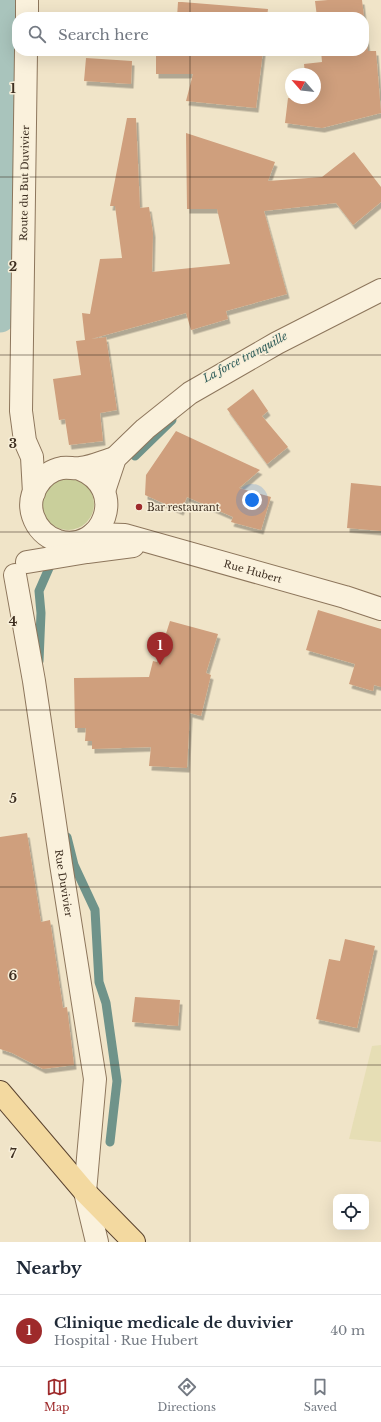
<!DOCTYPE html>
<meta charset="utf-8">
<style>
:root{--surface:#fff;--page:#f6f6f7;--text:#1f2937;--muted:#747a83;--line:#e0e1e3;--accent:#9e2a2b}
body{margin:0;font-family:"Libre Baskerville",serif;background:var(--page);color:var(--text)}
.controls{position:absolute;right:12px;bottom:12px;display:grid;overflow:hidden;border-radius:8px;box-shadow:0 4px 16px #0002}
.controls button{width:36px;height:36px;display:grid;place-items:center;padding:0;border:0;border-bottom:1px solid var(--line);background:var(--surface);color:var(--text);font:20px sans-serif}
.compass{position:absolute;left:285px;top:68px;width:36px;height:36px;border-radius:50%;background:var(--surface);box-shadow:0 4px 16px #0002;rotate:298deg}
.you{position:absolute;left:252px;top:500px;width:14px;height:14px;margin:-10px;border:3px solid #fff;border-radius:50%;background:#1a73e8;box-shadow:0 0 0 6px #1a73e833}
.badge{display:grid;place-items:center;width:26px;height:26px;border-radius:50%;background:var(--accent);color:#fff;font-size:13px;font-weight:700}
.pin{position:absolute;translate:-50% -33px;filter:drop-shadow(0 1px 2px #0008)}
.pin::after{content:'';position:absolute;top:21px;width:14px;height:12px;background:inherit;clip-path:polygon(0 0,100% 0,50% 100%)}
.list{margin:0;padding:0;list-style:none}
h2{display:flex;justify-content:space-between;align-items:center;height:52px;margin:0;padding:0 16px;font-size:17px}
h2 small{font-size:13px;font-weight:400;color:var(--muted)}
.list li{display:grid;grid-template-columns:26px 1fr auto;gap:12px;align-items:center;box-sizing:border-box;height:72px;padding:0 16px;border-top:1px solid var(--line)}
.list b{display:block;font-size:15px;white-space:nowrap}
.list p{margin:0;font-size:13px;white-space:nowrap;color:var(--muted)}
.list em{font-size:13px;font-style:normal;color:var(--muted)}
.icon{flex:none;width:22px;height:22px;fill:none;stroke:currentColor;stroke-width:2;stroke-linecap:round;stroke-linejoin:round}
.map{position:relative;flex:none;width:381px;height:1242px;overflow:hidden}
.search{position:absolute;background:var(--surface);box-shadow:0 4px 16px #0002;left:12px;right:12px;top:12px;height:44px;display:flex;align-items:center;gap:10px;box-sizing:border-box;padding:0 14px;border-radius:16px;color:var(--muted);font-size:15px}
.sheet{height:124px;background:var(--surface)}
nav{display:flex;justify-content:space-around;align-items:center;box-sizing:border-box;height:56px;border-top:1px solid var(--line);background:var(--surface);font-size:11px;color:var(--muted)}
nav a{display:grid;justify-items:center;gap:2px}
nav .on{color:var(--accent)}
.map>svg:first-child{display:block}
.farmland{fill:#e6deb5}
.green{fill:#c9cf9b}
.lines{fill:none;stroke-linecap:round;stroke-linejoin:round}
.stream{stroke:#6f938a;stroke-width:9}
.canal{stroke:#a9c4bc;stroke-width:31}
.building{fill:#cf9f7d;filter:url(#shadow)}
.minor-casing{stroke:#8d765c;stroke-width:24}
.major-casing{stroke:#5b4430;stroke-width:24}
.minor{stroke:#faf1dc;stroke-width:22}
.major{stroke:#f3d9a0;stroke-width:22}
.grid{fill:none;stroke:#3d2e20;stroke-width:1;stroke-opacity:0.55}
.poi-dot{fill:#9e2a2b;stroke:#f7eed8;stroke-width:1.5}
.labels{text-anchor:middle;stroke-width:3;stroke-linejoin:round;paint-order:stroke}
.street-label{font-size:10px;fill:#3d2e20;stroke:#f7eed8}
.poi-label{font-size:10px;fill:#3d2e20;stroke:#f7eed8;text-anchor:start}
.water-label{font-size:11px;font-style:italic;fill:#2f5d5a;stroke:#f7eed8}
.grid-label{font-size:13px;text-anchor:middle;font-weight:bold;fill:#3d2e20;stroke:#f7eed8;stroke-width:3;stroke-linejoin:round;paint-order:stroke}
</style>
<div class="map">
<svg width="381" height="1242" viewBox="0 0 381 1242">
<defs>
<filter id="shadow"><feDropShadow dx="2.5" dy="4.5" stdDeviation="0" flood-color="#0004"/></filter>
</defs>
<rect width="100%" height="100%" fill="#f0e4c8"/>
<path class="farmland" d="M381,1045V1142L349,1139L372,1046Z"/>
<path class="green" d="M42 504a26 26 0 1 1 52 0a26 26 0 1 1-52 0Z"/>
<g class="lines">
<path class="stream" d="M135,456L172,420
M39,661L41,613L39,591L53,559
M67,837L74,865L95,910L99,982L106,1003L117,1081L110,1142"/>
<path class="canal" d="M0,317L13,82L12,0"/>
</g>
<path class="building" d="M328,0H362L364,17H317L315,1Z
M178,2H182L268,9L267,17H177Z
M364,19L368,51H376L381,113L322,128L285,123L288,98L308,100L307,98H315V74H305L304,64L322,62L321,51H364Z
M156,51H263L256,108L186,101L193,74H156Z
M86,58L132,61L131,84L84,81Z
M127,118H136L140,208L149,207L153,233L152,272L230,264L217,209H187L186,133L275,162L268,181L322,177L354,152L381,187V202L353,225L336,203L264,211L287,294L226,311L228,319L191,330L186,313L91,339L106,337L117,410L100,413L103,441L69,445L65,419L59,420L53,379L81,375L76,341L85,340L82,313L90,314L100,259L122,258L115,206H110Z
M253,389L268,411L262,416L288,447L267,464L227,409Z
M176,431L260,470L239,488L271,497L261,530L231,522L233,517L187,497L181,511L145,495L146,475Z
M351,483L381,486V531L347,528Z
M318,610L381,629V687L374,685L373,691L349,684L355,664L306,650Z
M170,621L218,634L206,673L211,675L201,716L190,713L187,768L149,766L151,747L92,749V741H85L86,728H75L74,678L149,677L153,661L157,662Z
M27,833L41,922L50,920L63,1008L67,1007L74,1065L43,1069L12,1053L0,1049V837Z
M345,939L375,946L357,1028L316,1019L329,959L340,961Z
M135,997L180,1000L178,1026L132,1022Z"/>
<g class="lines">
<g class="minor-casing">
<g id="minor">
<path d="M27,17V0"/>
<path d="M26,51L21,411L25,441L32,457L34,493"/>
<path d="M80,469C128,488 104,554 58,541C46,537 37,528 33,516C26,495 41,472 62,468C69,467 74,469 80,468C92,467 104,461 115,458"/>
<path d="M104,491L115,458L145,429L190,393L277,343L381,290"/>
<path id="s1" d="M93,534L125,535L345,597L381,609"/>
<path d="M27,562L87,552L133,546"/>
<path id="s2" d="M15,575L34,681L61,864L95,1079L85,1192L97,1242"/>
</g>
</g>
<g class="major-casing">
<path id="major" d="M0,1092L85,1192L134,1242"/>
</g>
<use href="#minor" class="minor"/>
<use href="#major" class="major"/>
</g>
<path class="grid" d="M190,0V17M190,51V1242M0,177H381M0,355H381M0,532H381M0,710H381M0,887H381M0,1065H381"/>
<circle class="poi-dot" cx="139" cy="507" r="4"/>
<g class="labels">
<g class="street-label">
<text transform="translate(24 183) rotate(-89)" y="4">Route du But Duvivier</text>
<text dy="4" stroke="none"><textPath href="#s1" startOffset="165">Rue Hubert</textPath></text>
<text dy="4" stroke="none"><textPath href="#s2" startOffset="312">Rue Duvivier</textPath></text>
</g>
<g class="poi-label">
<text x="147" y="511">Bar restaurant</text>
</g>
<g class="water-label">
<text transform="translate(245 357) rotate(-28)" y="4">La force tranquille</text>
</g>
</g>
<g class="grid-label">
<text x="13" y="93">1</text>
<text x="13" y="271">2</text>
<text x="13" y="448">3</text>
<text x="13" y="626">4</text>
<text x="13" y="803">5</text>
<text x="13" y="980">6</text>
<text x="13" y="1158">7</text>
</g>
</svg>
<div class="controls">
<button><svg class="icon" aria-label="locate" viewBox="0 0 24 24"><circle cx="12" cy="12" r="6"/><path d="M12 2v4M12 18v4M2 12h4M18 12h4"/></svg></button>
</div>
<svg class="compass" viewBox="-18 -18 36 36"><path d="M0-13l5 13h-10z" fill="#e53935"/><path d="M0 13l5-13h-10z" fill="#747a83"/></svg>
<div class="you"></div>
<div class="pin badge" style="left:160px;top:665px">1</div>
<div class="search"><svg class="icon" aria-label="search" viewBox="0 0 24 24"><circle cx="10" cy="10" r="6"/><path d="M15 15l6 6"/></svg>Search here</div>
</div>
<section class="sheet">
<h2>Nearby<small></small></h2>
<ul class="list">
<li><span class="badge">1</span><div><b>Clinique medicale de duvivier</b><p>Hospital · Rue Hubert</p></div><em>40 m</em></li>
</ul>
</section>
<nav>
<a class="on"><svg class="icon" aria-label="map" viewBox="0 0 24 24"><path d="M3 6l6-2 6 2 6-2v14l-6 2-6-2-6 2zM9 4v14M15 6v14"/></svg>Map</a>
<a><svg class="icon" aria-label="directions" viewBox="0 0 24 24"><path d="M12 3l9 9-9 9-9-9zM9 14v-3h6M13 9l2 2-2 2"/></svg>Directions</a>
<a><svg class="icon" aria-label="saved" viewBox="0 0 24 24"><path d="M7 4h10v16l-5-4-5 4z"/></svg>Saved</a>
</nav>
